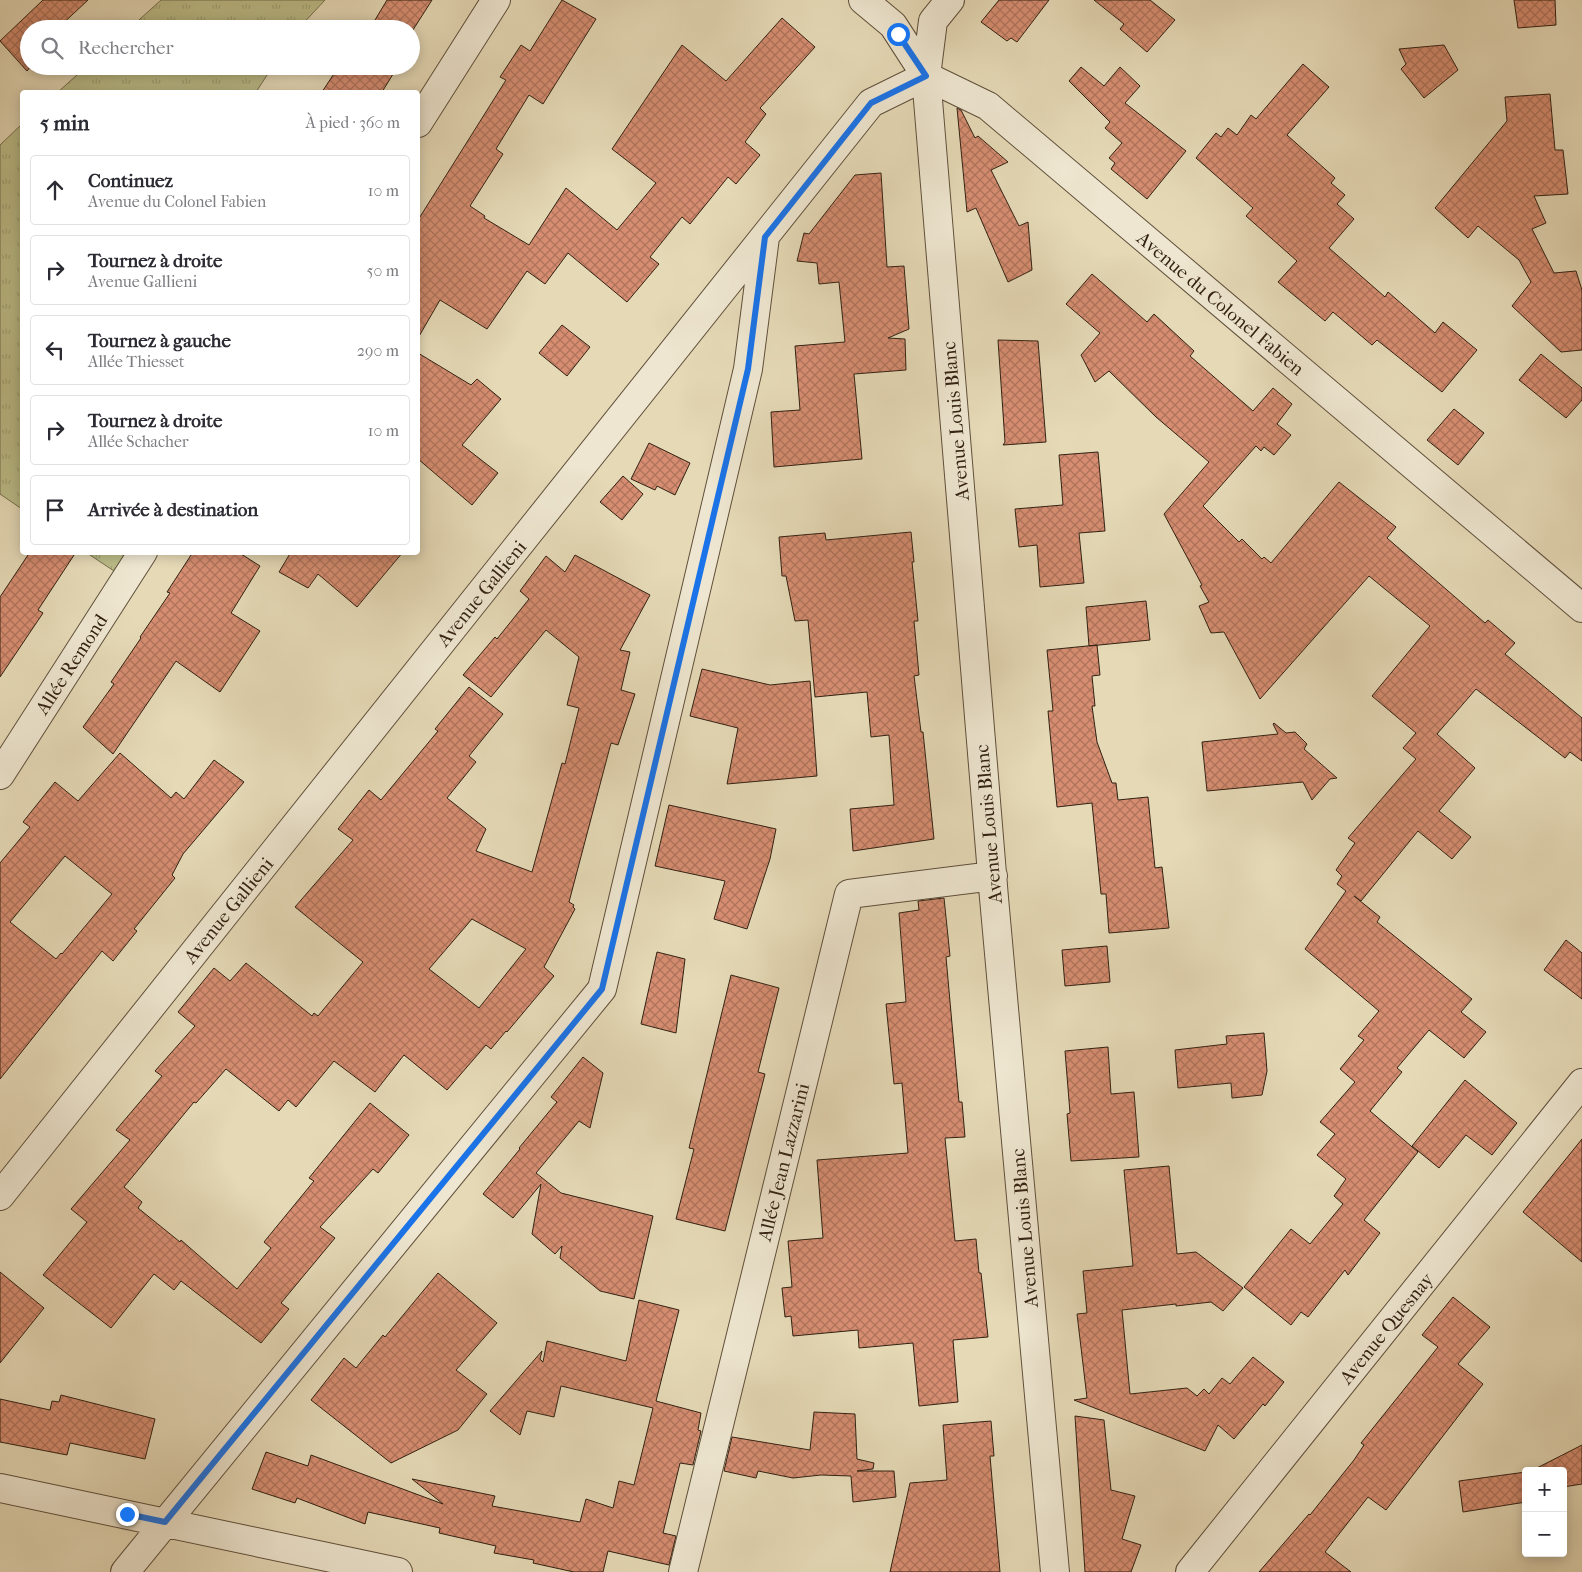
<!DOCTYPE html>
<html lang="fr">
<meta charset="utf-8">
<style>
:root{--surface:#fff;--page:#f2f2f3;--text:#2b2b33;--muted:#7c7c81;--line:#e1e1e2}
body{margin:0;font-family:"IM FELL French Canon",serif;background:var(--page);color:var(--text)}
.controls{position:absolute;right:15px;bottom:15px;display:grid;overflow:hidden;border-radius:5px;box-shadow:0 2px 12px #0003}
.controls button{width:45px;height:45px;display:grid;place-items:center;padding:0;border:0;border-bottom:1px solid var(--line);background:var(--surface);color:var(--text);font:25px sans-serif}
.stop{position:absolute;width:15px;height:15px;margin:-11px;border:4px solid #1a73e8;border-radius:50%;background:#fff}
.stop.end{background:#1a73e8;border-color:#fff;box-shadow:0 1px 5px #0008}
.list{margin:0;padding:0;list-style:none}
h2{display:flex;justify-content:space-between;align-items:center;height:65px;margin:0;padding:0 20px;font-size:21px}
h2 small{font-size:16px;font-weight:400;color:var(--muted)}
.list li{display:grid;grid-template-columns:32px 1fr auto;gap:15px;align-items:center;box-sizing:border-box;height:70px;margin:0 10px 10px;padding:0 10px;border:1px solid var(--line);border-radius:5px}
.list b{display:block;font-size:19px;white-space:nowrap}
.list p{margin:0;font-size:16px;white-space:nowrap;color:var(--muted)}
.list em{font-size:16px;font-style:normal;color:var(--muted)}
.icon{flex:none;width:28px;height:28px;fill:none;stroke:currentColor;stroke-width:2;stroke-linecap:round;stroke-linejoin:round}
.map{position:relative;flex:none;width:1582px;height:1572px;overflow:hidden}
.search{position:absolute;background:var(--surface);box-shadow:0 2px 12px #0003;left:20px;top:20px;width:400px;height:55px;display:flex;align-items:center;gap:12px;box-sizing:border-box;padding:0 18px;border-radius:28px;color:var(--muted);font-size:19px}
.panel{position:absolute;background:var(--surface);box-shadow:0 2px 12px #0003;left:20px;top:90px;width:400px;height:465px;border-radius:5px}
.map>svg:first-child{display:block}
.park{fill:url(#park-tufts);stroke:#776f4e}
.building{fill:url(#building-cross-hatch);stroke:#322112;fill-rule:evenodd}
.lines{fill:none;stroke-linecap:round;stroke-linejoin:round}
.minor-casing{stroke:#5f4f3b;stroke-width:30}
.minor{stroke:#eee6d0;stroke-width:28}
.route{stroke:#1a73e8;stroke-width:6}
.labels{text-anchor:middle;stroke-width:4;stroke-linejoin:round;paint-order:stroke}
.street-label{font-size:19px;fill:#322112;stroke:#eee6d0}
</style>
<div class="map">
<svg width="1582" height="1572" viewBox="0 0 1582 1572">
<defs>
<pattern id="park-tufts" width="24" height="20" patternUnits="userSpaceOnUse" patternTransform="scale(1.25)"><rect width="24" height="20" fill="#bcbd89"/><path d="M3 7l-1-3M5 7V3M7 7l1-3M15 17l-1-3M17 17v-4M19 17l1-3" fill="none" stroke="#a2a275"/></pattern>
<pattern id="building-cross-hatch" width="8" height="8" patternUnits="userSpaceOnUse" patternTransform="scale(1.25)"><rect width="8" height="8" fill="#d68d71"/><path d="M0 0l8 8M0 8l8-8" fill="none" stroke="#ae735b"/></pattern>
</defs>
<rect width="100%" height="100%" fill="#e5d9b6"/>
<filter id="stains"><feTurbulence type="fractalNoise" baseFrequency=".004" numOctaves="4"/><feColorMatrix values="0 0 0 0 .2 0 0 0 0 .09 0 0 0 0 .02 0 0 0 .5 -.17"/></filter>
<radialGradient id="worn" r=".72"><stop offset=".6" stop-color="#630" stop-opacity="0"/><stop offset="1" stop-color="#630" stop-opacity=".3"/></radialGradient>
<path class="park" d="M161,0H325L298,29H129Z
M87,66H273L256,92H58Z
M22,124V509L0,494V145Z
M87,553H143L126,579Z"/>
<path class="building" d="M43,0H88L57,29H29V66H31L27,71L0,41Z
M387,0H432L411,33V29H363L367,22L372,25Z
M562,0L596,19L543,104L529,95L496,149L503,154L470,206L485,216L484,218L529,245L566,188L617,230L656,183L612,149L682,45L726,81L782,18L815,47L760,108L766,114L745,142L760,155L736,184L728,177L690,224L682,217L650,257L659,264L627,302L568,253L545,284L527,271L487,329L440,300L418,338V220L506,80L500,77L521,45L530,51Z
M999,0H1049L1017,42L1011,38L1007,41L981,22Z
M1094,0H1150L1175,20L1147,52L1120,29L1124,24Z
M1514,0H1555L1556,25L1518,28Z
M1444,45L1458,70L1424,98L1401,69L1406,64L1399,49Z
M1303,64L1329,87L1287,135L1335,178L1331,183L1345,195L1337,204L1354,219L1329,248L1385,297L1388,292L1435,333L1443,322L1477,350L1442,392L1377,340L1372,345L1333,312L1325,321L1278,282L1297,261L1246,216L1253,208L1196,158L1216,133L1221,137L1228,128L1237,135L1251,115L1256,119Z
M339,66H398L382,92H322Z
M1081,67L1104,86L1120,67L1140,86L1125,103L1186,151L1147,199L1111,169L1115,163L1109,158L1122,143L1105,128L1110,122L1069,81Z
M1550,94L1555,150H1563L1568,194L1534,196L1546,223L1532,229L1554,273L1576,271L1582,290V350L1561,352L1512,306L1531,282L1519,260L1478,226L1468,238L1435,208L1507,121L1505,97Z
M957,108L961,110L975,138L978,136L1008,162L991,170L1019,226L1028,222L1032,270L1008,282L976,208L967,212Z
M881,173L887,267L904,266L909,329L888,338L905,339L906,370L854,374L862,459L774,467L771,412L800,410L795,346L845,342L839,282L819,284L817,263L797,261L804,233L809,234L855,175Z
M1092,274L1147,322L1154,314L1194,351L1190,356L1253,411L1273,388L1292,404L1277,424L1291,435L1274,455L1264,447L1261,451L1256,446L1203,506L1239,542L1242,539L1262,559L1264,557L1271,563L1339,482L1396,527L1387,538L1485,623L1488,620L1515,643L1505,654L1582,718V761L1570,752L1565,758L1476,689L1437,734L1475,768L1439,811L1471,837L1452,859L1418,831L1361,901L1354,896L1380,917L1377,922L1472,999L1461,1012L1486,1032L1464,1058L1429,1030L1397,1068L1402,1072L1370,1111L1418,1152L1364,1220L1380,1233L1348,1275L1345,1270L1308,1317L1301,1312L1291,1325L1244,1287L1291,1229L1310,1244L1343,1204L1334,1196L1346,1179L1317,1155L1335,1134L1320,1122L1355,1082L1340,1069L1364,1040L1358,1036L1379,1011L1305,949L1346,891L1337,884L1342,876L1336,870L1355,843L1348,838L1416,759L1403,748L1416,733L1372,696L1430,626L1369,576L1260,699L1224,632L1211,633L1199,606L1209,602L1200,586L1202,585L1164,514L1209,462L1156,417L1109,371L1095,382L1081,355L1100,333L1066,304Z
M562,325L590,347L567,376L539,353Z
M998,340L1038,341L1046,442L1003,445L1005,442Z
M418,353L471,385L477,379L501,399L462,445L498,473L472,505L418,459Z
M1541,354L1582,388V400L1566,418L1519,380Z
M1454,409L1484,433L1458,465L1427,440Z
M649,443L690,463L675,495L657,486L655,490L631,479Z
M1098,452L1105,531L1079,533L1084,583L1040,587L1037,545L1019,547L1015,509L1063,505L1059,455Z
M623,476L643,494L622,520L600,502Z
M911,532L914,562H912L918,621H914L919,675L914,676L921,732H923L934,839L853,851L850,809L894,805L889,735L871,737L867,692L815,697L808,620L795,621L786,576H782L779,537L825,533L826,540Z
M30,552H76L38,610L43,613L0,677V597Z
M193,552H238L260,566L231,613L260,631L220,692L176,661L113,754L83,727L114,684L111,682L141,638L140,637L170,593L167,592Z
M291,552H403L357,607L318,574L308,588L279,572Z
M575,555L650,595L620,650L630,652L621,690L635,694L618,745L611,743L569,902L574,905L573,907L575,909L544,967L554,976L507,1032L506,1031L491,1049L486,1045L447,1090L404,1055L375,1092L334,1061L296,1107L288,1100L279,1111L226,1069L196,1103L194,1102L124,1187L142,1202L138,1208L180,1242L181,1240L237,1289L271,1248L264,1242L314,1181L309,1178L370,1103L409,1135L378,1173L373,1169L320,1227L335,1238L281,1303L289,1309L261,1343L181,1281L174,1290L154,1274L111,1328L43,1275L87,1222L71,1209L130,1140L116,1130L162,1076L155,1071L195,1026L178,1012L214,968L230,981L246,963L312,1016L314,1013L318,1016L363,962L295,907L353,840L338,829L369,790L381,800L438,731L435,729L469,687L503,714L469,756L476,762L447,798L486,829L476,851L532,872L562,763L565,764L579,708L567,705L579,657L546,630L491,697L463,675L495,637L497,639L529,599L520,591L546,556L565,572ZM472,919L526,949L479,1008L429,969Z
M1146,601L1150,640L1089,646L1086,607Z
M1097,645L1100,675L1092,676L1095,706H1092L1097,742L1112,783H1116L1118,800L1148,797L1155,868L1162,867L1169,928L1109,933L1106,894H1101L1092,803L1057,807L1048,711H1053L1047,650Z
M702,669L770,685L810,681L817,776L727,784L738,728L690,716Z
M1274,723L1286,733L1295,732L1307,744L1304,749L1337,778L1330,779L1312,800L1303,782L1207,791L1202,742L1278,734L1273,724Z
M120,753L171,798L176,792L184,799L214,760L244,782L183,854L172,875L175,878L134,929L137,931L113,961L102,951L0,1079V863L30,827L23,822L55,782L78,801ZM65,856L112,894L62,954L61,953L56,959L10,922Z
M669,805L776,829L770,859L747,929L714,919L725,881L655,866Z
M944,898L950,956L946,957L959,1102H962L965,1137L945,1138L955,1241L976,1239L979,1273H981L988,1337L953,1340L958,1402L919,1406L913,1343L859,1348L858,1330L793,1336L791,1316L785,1317L782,1288L792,1287L788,1241L823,1238L817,1160L908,1153L902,1083L894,1084L886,1004L906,1002L899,913L919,910L918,901Z
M1566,940L1582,953V999L1544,970Z
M1107,946L1110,982L1065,986L1062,950Z
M657,952L685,959L676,1033L641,1024Z
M731,975L779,988L758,1072L765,1074L725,1231L676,1219L694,1149L689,1148Z
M1264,1033L1267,1071L1262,1095L1232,1098L1231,1083L1178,1088L1175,1050L1227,1044L1226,1036Z
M1108,1047L1111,1094L1134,1092L1139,1157L1071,1161L1067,1114L1070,1113L1065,1051Z
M583,1057L603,1073L590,1128L579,1121L536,1173L561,1193L653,1216L634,1299L600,1291L560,1258L562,1246L555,1254L532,1234L541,1184L513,1218L483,1194L520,1149L519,1148L557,1102L551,1097Z
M1465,1080L1517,1123L1492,1155L1466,1135L1439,1168L1412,1146Z
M1582,1139V1262L1523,1212Z
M1169,1166L1177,1254L1196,1252L1243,1288L1223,1311L1211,1302L1176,1306V1304L1122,1310L1130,1394L1187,1388L1197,1396L1204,1389L1209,1394L1222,1378L1230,1384L1253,1357L1284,1382L1265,1406L1263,1404L1234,1439L1218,1425L1205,1451L1074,1400L1087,1398L1077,1314L1087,1313L1083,1271L1133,1266L1124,1170Z
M0,1272L44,1308L0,1363Z
M438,1273L497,1323L456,1370L487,1394L458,1430L391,1463L311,1400L344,1358L356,1368L383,1335L385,1337Z
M1453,1297L1490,1327L1458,1364L1483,1384L1386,1510L1368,1497L1325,1552L1351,1572H1259L1309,1514L1310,1515L1354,1460L1364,1445L1361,1443L1438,1347L1422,1335Z
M639,1300L679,1310L656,1401L701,1413L698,1430L701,1431L693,1465L680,1463L663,1533L676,1536L669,1565L608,1551L603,1572H574L533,1563L534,1560L494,1553L496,1546L439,1533L440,1528L368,1512L365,1524L297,1498L295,1503L252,1489L266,1452L308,1466L311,1455L443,1504L412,1479L495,1496L492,1506L580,1522L586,1499L613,1508L619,1481L634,1485L653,1408L561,1386L554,1417L527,1411L520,1435L490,1411L542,1351L540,1359L543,1362L547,1341L626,1361Z
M61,1395L155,1419L145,1459L70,1443L67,1455L0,1442V1399L50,1410L52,1401L59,1402Z
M814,1412L855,1414L857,1459L874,1463L873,1469L857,1471H894L896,1497L853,1502L851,1476L821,1475L793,1478L758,1471L756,1478L724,1471L732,1437L810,1450Z
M1075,1416L1104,1420L1111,1490L1135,1496L1122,1539L1141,1545L1131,1572H1085Z
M991,1421L994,1456H990L1000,1572H890L910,1483L947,1480L943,1425Z
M1582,1445V1484L1563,1487V1471H1531Z
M1526,1472V1502L1463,1512L1459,1481Z"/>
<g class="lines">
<g class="minor-casing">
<path id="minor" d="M863,0L893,25L926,76L988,106L1582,608
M950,0L933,21L926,76L994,898L1055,1572
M418,123L496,0
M0,775L143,552
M0,1196L871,103L926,76
M0,1488L398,1572
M125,1572L602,989L748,369L765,237
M683,1572L849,894L993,876
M1190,1572L1582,1083"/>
</g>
<use href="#minor" class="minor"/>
</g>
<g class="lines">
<path class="route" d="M127,1514L165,1522L602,989L748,369L765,237L871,103L926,76L898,34"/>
</g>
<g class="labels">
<g class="street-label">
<text transform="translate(1221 303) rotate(40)" y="7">Avenue du Colonel Fabien</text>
<text transform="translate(955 421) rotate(-95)" y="7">Avenue Louis Blanc</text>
<text transform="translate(481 593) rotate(-51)" y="7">Avenue Gallieni</text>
<text transform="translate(71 664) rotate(-57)" y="7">Allée Remond</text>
<text transform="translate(988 824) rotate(-95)" y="7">Avenue Louis Blanc</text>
<text transform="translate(228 910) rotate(-51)" y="7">Avenue Gallieni</text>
<text transform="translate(783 1162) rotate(-76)" y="7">Allée Jean Lazzarini</text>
<text transform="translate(1024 1228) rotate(-95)" y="7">Avenue Louis Blanc</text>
<text transform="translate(1386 1328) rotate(-51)" y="7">Avenue Quesnay</text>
</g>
</g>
<rect width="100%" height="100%" filter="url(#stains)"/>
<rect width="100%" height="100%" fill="url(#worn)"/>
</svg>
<div class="controls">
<button>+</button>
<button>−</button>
</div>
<div class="stop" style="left:898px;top:34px"></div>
<div class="stop end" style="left:127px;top:1514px"></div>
<div class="search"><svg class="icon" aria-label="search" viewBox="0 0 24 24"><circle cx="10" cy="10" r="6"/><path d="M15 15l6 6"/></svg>Rechercher</div>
<section class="panel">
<h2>5 min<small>À pied · 360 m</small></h2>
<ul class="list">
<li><svg class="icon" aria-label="ahead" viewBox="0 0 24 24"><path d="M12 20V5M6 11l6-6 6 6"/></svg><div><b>Continuez</b><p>Avenue du Colonel Fabien</p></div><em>10 m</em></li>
<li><svg class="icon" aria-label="right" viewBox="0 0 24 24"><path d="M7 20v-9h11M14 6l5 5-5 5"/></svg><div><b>Tournez à droite</b><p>Avenue Gallieni</p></div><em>50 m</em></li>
<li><svg class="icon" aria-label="left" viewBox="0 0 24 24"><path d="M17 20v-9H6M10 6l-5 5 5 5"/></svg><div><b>Tournez à gauche</b><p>Allée Thiesset</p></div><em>290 m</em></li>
<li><svg class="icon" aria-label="right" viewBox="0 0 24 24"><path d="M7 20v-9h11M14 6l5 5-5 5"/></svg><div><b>Tournez à droite</b><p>Allée Schacher</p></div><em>10 m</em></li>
<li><svg class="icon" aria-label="arrive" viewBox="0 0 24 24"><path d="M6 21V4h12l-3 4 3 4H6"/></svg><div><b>Arrivée à destination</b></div></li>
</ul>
</section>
</div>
